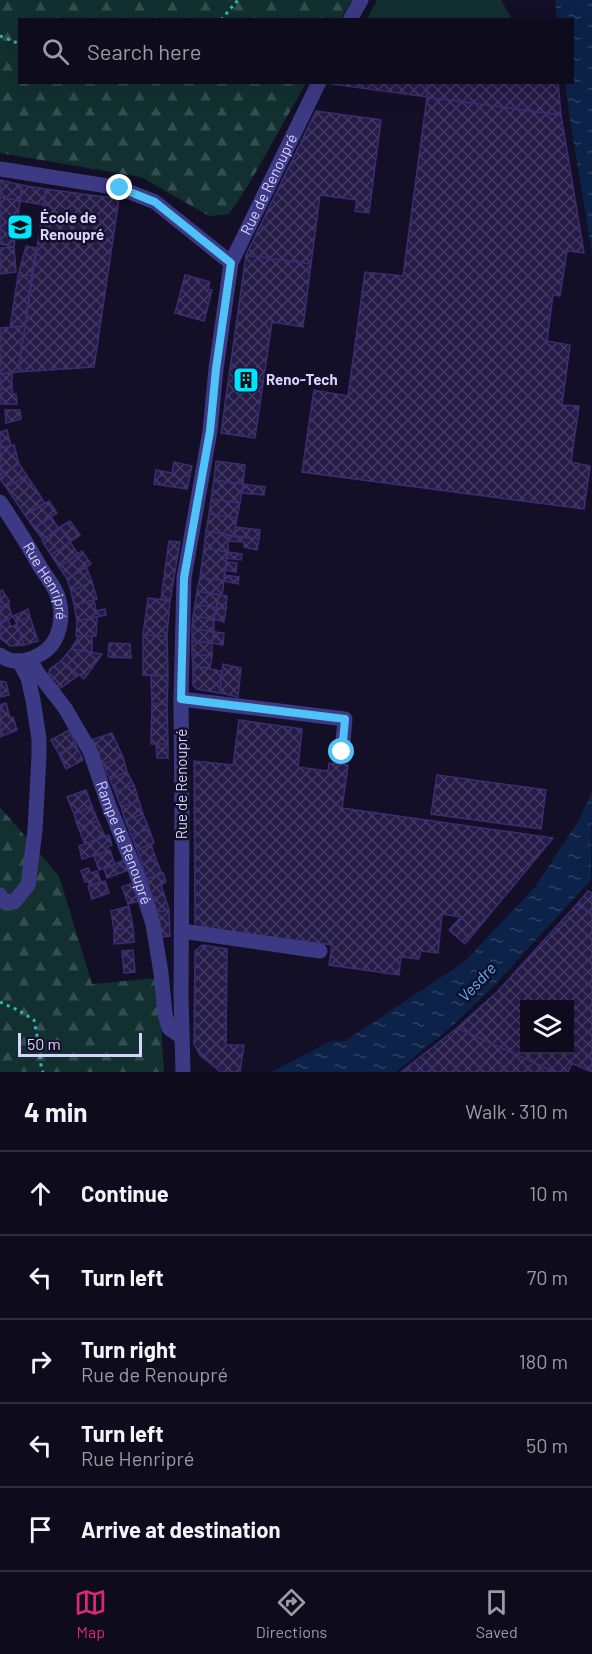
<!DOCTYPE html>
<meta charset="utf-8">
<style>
:root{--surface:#0e0b1c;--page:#171425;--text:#f1f3f6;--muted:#9b9ba3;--line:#2e2b3b;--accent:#db2777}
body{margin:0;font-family:Barlow,sans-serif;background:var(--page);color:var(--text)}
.controls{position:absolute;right:18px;bottom:18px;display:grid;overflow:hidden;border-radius:0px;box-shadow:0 6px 24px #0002}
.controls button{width:54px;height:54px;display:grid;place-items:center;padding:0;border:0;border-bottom:2px solid var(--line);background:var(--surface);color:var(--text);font:30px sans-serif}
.scale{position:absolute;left:18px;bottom:15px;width:124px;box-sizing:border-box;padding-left:6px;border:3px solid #d9d4ff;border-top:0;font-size:16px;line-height:21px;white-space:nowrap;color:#d9d4ff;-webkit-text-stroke:4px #130f26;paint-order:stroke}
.stop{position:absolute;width:18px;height:18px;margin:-14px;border:4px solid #4fc3f7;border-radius:50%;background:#fff}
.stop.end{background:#4fc3f7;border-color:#fff;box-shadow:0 2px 6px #0008}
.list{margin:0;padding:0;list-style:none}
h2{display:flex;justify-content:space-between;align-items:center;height:78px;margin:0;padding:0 24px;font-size:26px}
h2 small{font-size:20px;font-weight:400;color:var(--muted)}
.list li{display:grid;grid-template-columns:39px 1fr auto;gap:18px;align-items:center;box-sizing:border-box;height:84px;padding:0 24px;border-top:2px solid var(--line)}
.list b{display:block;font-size:22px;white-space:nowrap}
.list p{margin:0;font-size:20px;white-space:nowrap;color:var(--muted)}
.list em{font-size:20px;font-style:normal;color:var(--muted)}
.icon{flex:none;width:33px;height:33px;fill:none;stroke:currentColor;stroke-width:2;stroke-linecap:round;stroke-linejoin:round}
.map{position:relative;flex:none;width:592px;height:1072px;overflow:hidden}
.search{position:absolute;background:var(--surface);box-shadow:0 6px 24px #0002;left:18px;right:18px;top:18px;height:66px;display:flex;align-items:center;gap:15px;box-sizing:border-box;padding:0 21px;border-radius:0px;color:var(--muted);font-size:22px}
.sheet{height:498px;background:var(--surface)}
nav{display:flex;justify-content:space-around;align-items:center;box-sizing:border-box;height:84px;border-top:2px solid var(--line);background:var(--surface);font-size:16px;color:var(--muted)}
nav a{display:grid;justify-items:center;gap:3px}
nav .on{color:var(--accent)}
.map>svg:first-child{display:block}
.grass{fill:#12302f}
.forest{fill:url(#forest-firs)}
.water{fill:url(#water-ripples)}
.building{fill:url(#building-cross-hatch);stroke:#3b2d73;stroke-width:1.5;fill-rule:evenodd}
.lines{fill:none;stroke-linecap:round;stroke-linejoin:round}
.path{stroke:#2fb8b0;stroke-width:3;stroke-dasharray:3 4.5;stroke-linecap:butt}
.minor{stroke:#3d3a85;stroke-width:15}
.route{stroke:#4fc3f7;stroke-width:8}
.labels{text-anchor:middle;stroke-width:5;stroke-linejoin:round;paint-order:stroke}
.street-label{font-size:15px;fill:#d9d4ff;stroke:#130f26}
.poi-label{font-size:15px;font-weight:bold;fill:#d9d4ff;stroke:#130f26;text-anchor:start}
.water-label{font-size:16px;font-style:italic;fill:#62b6ff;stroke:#130f26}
</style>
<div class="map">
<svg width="592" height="1072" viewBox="0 0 592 1072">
<defs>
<pattern id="forest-firs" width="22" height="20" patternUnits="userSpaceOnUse" patternTransform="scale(1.5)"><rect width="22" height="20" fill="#12302f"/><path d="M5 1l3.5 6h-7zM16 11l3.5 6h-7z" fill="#344d4e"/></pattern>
<pattern id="water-ripples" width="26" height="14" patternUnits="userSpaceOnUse" patternTransform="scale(1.5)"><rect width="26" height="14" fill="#0c2248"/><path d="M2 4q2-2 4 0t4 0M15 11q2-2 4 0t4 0" fill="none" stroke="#2f4163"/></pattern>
<pattern id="building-cross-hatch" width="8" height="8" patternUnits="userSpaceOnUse" patternTransform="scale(1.5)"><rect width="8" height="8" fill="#241b47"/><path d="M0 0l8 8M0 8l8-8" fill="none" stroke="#433b63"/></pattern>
</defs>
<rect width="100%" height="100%" fill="#130f26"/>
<path class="grass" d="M377,0H501L512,19H367Z"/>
<path class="forest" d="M0,0H352L341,19L20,20V82L306,83L249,184L229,214L209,216L141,177L0,153Z
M0,807L59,876L92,984L158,978L164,1072H0Z"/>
<path class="water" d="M555,0H592V253L570,120L565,83L572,82V20L557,19Z
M592,791L591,880L493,987L451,1027L396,1072H271L331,1041H345L464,962L535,887L579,820Z"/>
<path class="building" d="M332,82H427V97L331,84Z
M427,82H558L561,115L427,97Z
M427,97L561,115L584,253L567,251L560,296L553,295L547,341L570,345L562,405L579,406L571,462L590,466L584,509L302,472L314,390L348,396L365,272L403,276Z
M316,111L381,120L369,213L355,211L357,200L320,195L311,264L246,255Z
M0,180L22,185L20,201L0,197Z
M22,185L46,189L43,205L20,201Z
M46,189L119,199L94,367L18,372Z
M0,197L20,201L14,247L0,244Z
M26,246L36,248L32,275L18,276Z
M14,247L16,272L0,274V248Z
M246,255L311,264L303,327L272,322L255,438L221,433Z
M32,275L25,326L10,327L18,276Z
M185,275L210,282L208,289L212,290L204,321L175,313Z
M25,326L18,372L0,374V328Z
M12,373V388L0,389V374Z
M12,388L13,394H16L17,404H0V389Z
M5,410H20L21,419L6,423Z
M7,430L11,446L0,448V432Z
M14,445L19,464L0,475V448Z
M216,461L245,465L243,484L214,480Z
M174,462L192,466L187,489L154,484L156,470L172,473Z
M19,464L27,476L6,487L0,479V475Z
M27,476L45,503L25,515L6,487Z
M214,480L243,484L240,503L211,499Z
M243,484L265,487L264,495L242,493Z
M211,499L240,503L237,518L209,514Z
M49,501L57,513L34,528L25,515Z
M209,514L237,518L234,536L206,531Z
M51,517L59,529L43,540L34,528Z
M70,521L80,535L70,542L60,527Z
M60,527L70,542L51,555L42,541Z
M236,527L260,530L259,539L234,536Z
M206,531L228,535V552L204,548Z
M228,535L259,539L257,550L244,547V542L228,541Z
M169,541L180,542L170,601L161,599Z
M70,542L78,554L59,567L51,555Z
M204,548L228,552L224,581L200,577Z
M82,551L91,564L67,579L59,567Z
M228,552L242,554L241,560L226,558Z
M226,562L237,563L236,572L225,570Z
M86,566L92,582L71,591L67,579Z
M224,575L239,577L238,584L224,581Z
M200,577L224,581L222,595L197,591Z
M92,582L97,599L74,605L71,591Z
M2,590L10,602L0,608V591Z
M197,591L219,595L216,608L195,604Z
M219,595L227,596L226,609L216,608Z
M148,598L170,601L167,636L143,635Z
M94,600L96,611L105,609L106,615L77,621L74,605Z
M8,603L12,617L0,624V608Z
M195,604L216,608L214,619L193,616Z
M216,608L226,609L224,622L214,619Z
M28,609L30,617L16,622L13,616Z
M193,616L214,619V632L192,628Z
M30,617L38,641L24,645L16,622Z
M97,617L96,636H76L77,621Z
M8,619L11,627L17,624L24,645L10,646L0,638V624Z
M192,628L214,632L212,643L192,641Z
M214,632L224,633L223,645L212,643Z
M143,635L167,636L168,676L143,675Z
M79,636H92V652L71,649Z
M192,641L212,643V656L192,654Z
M109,643L130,644L131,658L108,657Z
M71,649L102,654L84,679L61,661Z
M192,654L212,656L210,668L193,666Z
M61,661L79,675L59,689L48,676L50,669Z
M223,664L241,668L238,697L220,693Z
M193,666L222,671L220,693L197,689L193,685Z
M151,675L168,676L167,704H152Z
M0,681L6,682L9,695L0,697Z
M6,703L10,718L13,717L17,730L0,737V705Z
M152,704H167L168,744H151Z
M239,720L302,729L298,767L328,771L329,763L348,765L342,808L553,838L465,944L449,930L461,917L442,914L438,953L421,951L419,959L401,957L399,975L329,965L332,945L195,927L194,761L233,765Z
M69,730L76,745L59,754L51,740Z
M112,733L123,757L103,764L91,740Z
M156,744H168V758H157Z
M76,745L83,760L66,769L59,754Z
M123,757L127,772L110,779L103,764Z
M127,772L134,785L115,792L110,779Z
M437,775L546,790L541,829L431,814Z
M134,785L139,801L121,807L115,792Z
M86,790L92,806L74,814L67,797Z
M139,801L143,814L125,820L121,807Z
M92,806L98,821L78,827L74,814Z
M143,814L149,829L131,835L125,820Z
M98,821L105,836L85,844L78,827Z
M149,829L154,843L137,850L131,835Z
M109,835L112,845L107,847L108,851L82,859L79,846Z
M151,844L156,859L142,864L137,850Z
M110,850L115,865L99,870L94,856Z
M156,859L162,874L146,879L142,864Z
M124,860L128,870L107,878L104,869Z
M88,868L91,873L97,871L101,882L90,886L88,881L85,882L81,871Z
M163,873L166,882L161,885L164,894L153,898L146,879Z
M105,881L109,893L92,899L88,886Z
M136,882L142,900L128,904L122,887Z
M588,891L592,893V914L577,904Z
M164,894L169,910L157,912L153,898Z
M577,904L592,914V1072L572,1063L568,1072H555L457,1028L498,991ZM524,1005H570V1050H524Z
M129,906L133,927L114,930L111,911Z
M169,910L170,936L161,937L157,912Z
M133,927L134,942L114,944V930Z
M202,945L227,949L226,1045H244L240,1072H221L200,1055L194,1044L195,951Z
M133,950L135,972L124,973L122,951Z
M457,1028L555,1072H401Z"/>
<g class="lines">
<path class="path" d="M221,20L238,0
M0,36L20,44
M0,1002L18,1010L34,1020L39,1046L41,1065L43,1072"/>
<g class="minor">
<path d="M350,20L361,0"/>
<path d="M0,169L120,188L155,202L231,263"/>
<path id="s1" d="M0,502C15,524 29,547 42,570C47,577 53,585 57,594C65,615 61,644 39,655C26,662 12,664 0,655"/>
<path id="s2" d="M30,660L37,672L65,708L90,751L109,806L136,872L153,924L161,973L165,1014L169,1028L182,1037"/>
<path d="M181,699L345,719L342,752"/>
<path d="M0,895L2,901L14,902L28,885L35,830L39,756V739L33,700L28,678L19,661"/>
<path d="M182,931L320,951"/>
<path id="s3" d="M183,1072L181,995L182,821L181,699L184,578L210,431L216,369L231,263L319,82"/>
</g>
</g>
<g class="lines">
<path class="route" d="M120,188L155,202L231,263L216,369L210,431L184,578L181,699L345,719L342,752"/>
</g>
<defs>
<g id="school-square" transform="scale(1.35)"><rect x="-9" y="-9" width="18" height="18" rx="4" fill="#00e5ff" stroke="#130f26"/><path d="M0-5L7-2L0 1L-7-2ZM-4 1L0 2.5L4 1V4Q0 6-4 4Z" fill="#111"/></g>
<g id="building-square" transform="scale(1.35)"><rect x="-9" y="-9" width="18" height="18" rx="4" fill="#00e5ff" stroke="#130f26"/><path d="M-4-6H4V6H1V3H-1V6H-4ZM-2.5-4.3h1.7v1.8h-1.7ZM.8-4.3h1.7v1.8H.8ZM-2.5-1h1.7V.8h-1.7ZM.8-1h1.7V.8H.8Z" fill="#111"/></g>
</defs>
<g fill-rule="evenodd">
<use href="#school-square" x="20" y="227"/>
<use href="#building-square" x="246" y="380"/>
</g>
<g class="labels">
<g class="street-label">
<text dy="5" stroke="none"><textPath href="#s3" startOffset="900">Rue de Renoupré</textPath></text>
<text dy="5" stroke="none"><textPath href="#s1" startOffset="92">Rue Henripré</textPath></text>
<text transform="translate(182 784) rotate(-90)" y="5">Rue de Renoupré</text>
<text dy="5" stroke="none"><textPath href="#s2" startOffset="207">Rampe de Renoupré</textPath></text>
</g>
<g class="poi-label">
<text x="40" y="223">École de<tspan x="40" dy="17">Renoupré</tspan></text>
<text x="266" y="385">Reno-Tech</text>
</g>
<g class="water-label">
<text transform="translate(477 982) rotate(-47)" y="6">Vesdre</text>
</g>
</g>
</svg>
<div class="controls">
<button><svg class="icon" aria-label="layers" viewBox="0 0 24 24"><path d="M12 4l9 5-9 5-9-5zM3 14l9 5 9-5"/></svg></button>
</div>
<div class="scale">50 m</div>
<div class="stop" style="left:342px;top:752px"></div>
<div class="stop end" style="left:120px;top:188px"></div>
<div class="search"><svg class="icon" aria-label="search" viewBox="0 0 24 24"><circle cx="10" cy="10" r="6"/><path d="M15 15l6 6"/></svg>Search here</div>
</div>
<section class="sheet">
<h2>4 min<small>Walk · 310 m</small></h2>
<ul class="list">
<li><svg class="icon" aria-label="ahead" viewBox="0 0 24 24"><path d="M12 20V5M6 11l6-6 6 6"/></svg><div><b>Continue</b></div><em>10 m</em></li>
<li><svg class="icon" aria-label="left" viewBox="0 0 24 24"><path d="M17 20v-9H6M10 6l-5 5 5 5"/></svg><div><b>Turn left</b></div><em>70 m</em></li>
<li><svg class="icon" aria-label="right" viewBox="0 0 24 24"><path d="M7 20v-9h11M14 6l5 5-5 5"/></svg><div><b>Turn right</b><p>Rue de Renoupré</p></div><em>180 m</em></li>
<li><svg class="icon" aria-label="left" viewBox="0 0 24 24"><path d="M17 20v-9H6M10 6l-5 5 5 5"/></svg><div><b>Turn left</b><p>Rue Henripré</p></div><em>50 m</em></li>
<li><svg class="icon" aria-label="arrive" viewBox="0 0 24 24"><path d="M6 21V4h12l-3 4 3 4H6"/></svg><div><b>Arrive at destination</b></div></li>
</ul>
</section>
<nav>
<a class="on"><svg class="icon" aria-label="map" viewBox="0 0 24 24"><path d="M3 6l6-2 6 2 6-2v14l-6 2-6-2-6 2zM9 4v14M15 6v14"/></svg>Map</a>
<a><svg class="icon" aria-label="directions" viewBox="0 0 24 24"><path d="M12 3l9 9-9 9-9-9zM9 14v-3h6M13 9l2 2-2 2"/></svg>Directions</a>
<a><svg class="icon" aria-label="saved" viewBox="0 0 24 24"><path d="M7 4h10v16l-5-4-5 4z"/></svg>Saved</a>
</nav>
